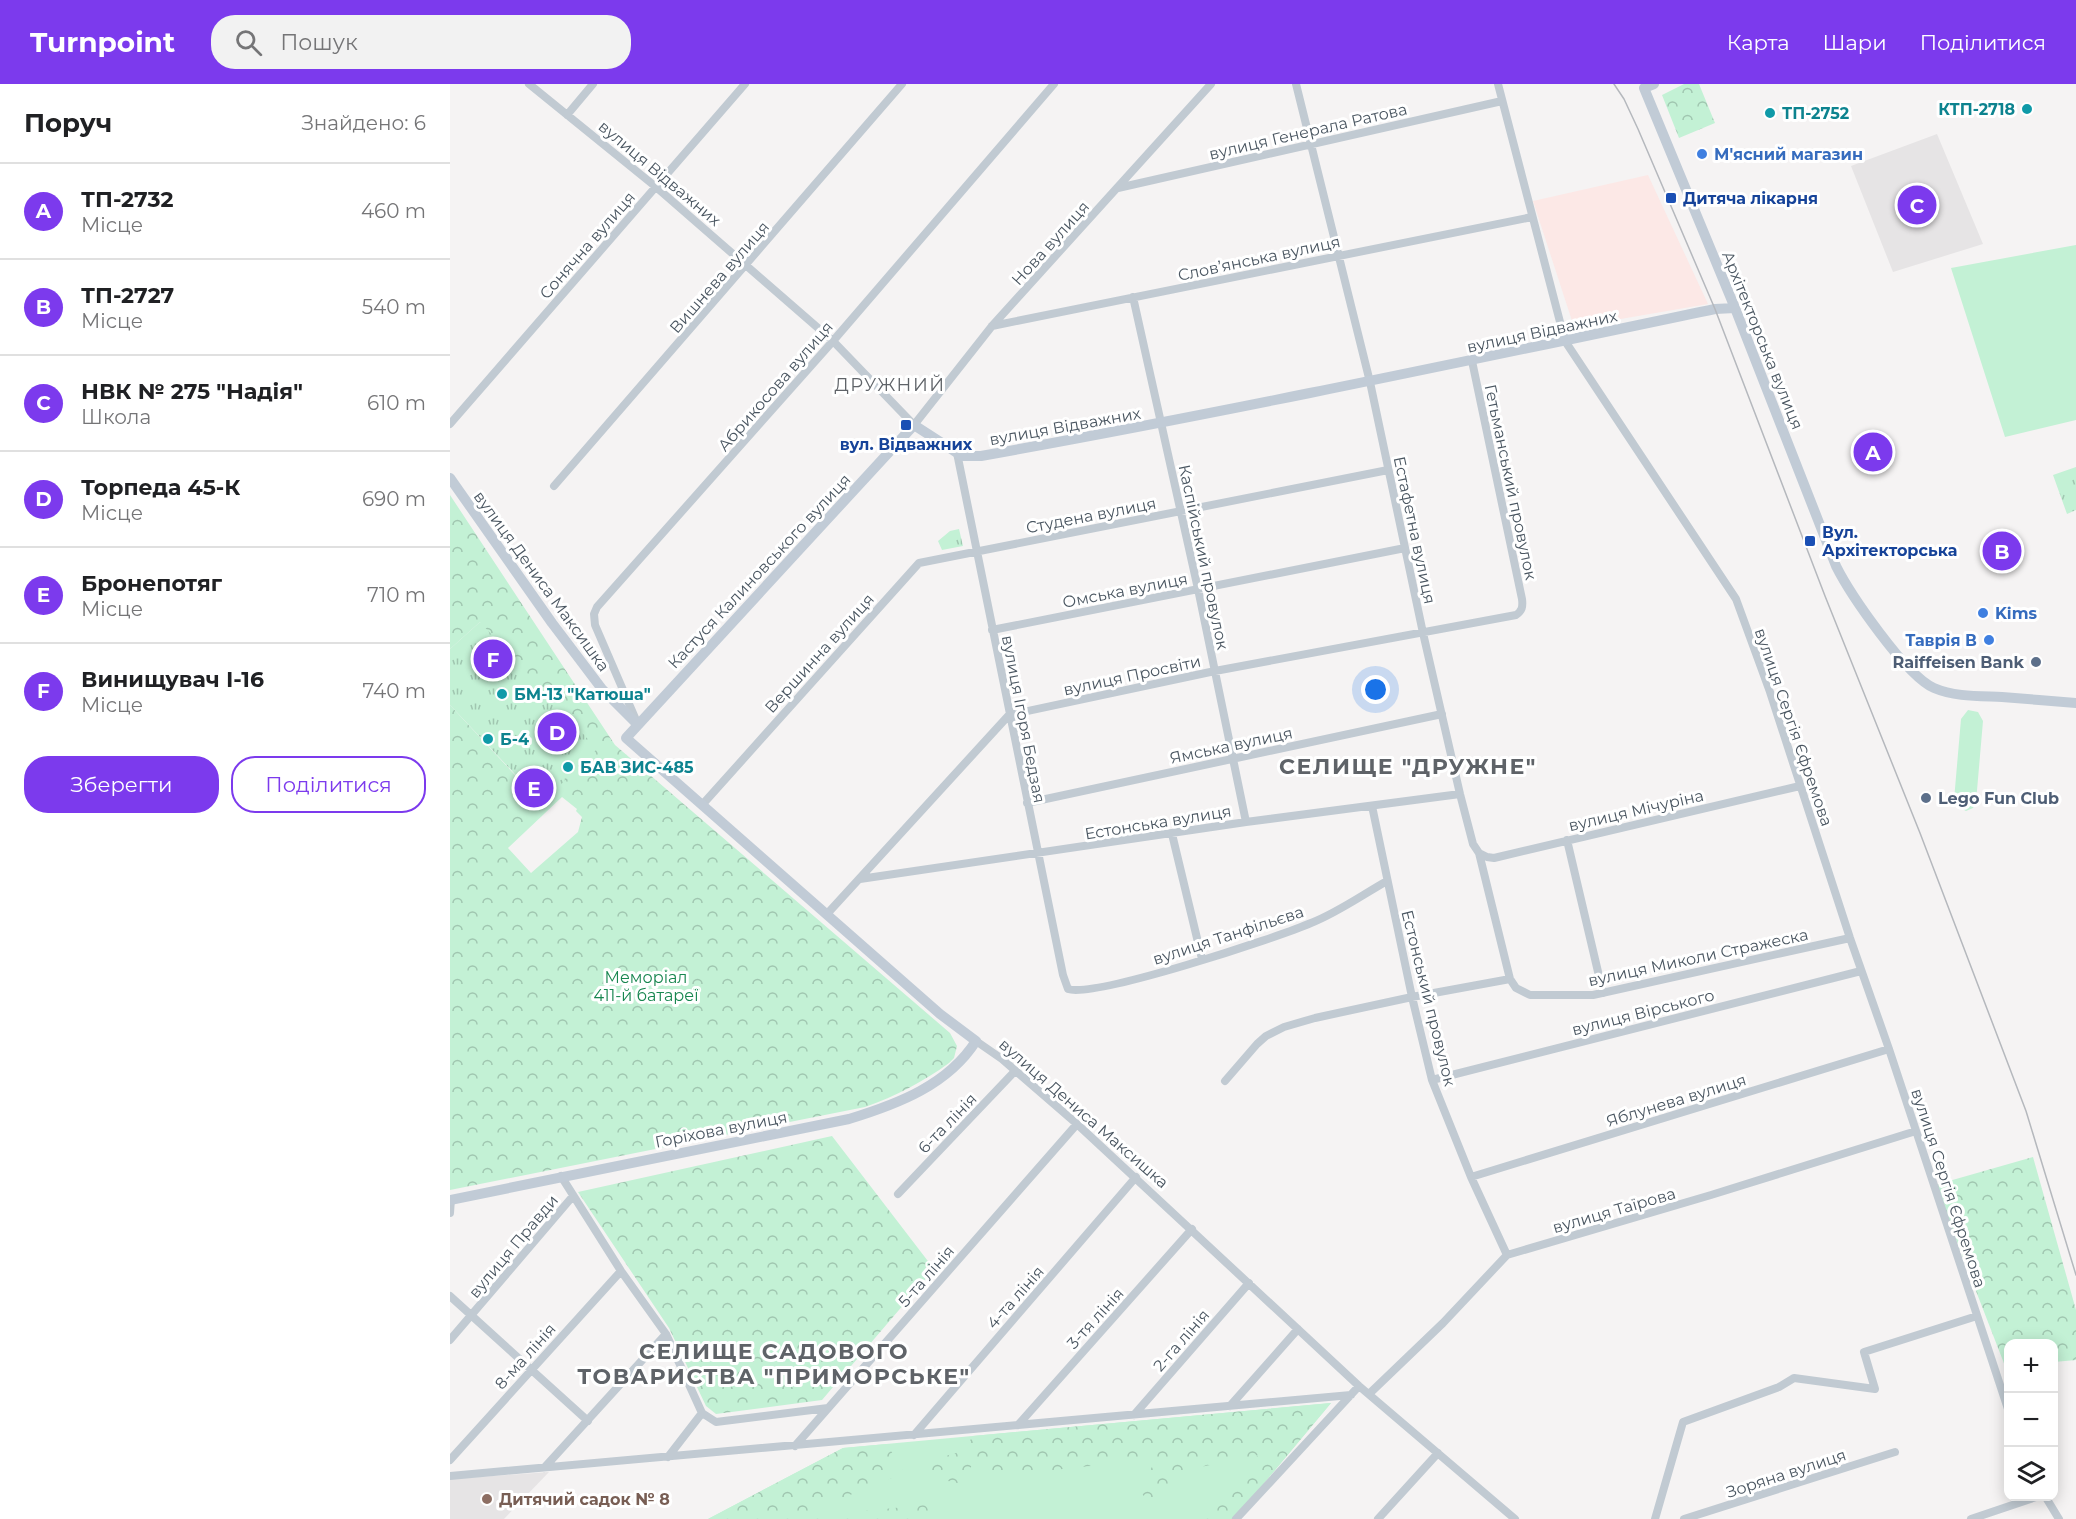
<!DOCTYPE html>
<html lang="uk">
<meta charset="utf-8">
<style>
:root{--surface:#fff;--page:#f2f2f2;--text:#202124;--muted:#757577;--line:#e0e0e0;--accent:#7c3aed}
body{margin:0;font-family:Montserrat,sans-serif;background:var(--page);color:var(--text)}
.controls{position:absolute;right:18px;bottom:18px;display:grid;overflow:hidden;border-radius:12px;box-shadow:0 3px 15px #0003}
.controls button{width:54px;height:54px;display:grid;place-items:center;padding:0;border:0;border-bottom:2px solid var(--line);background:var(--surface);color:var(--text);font:30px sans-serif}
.you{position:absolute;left:926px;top:606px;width:21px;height:21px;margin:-15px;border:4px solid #fff;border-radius:50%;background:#1a73e8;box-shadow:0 0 0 9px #1a73e833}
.badge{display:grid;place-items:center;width:39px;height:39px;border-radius:50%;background:var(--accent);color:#fff;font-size:20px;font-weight:700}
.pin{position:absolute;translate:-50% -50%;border:3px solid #fff;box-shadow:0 2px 6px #0006}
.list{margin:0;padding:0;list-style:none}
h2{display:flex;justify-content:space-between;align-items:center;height:78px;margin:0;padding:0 24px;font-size:26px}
h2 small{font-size:20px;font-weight:400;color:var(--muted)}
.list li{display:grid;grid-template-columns:39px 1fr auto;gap:18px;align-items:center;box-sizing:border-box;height:96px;padding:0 24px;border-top:2px solid var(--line)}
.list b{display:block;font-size:22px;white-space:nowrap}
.list p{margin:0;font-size:20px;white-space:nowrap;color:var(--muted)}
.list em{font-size:20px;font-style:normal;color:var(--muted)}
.actions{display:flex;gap:12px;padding:18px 24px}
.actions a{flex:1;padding:14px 0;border:2px solid var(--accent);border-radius:24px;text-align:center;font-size:21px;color:var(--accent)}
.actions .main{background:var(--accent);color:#fff}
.icon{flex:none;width:33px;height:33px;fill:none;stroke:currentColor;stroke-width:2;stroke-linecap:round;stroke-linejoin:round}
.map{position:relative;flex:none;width:1626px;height:1435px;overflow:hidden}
header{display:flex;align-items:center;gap:36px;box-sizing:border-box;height:84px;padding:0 30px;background:var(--accent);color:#fff}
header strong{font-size:28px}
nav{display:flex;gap:33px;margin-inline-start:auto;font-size:21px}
.search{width:420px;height:54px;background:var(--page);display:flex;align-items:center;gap:15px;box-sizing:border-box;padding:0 21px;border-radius:24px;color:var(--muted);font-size:22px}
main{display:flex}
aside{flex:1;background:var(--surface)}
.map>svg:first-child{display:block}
.education{fill:#e6e4e5}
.medical{fill:#fce8e6}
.grass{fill:#c3f1d5}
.forest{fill:url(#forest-crowns);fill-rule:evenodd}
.park{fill:url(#park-tufts)}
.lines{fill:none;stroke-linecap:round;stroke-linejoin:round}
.street{stroke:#c1cad2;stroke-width:8}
.secondary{stroke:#c1cbd6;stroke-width:10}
.tram{stroke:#b5b8bd;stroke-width:1.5}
.culture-dot{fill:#0f9aa8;stroke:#fff;stroke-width:2}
.shop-dot{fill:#3f7fe0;stroke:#fff;stroke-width:2}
.transit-dot{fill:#1a4fb4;stroke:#fff;stroke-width:2}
.service-dot{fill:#5c6f8a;stroke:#fff;stroke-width:2}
.education-dot{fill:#8d6e63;stroke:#fff;stroke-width:2}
.labels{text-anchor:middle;stroke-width:6;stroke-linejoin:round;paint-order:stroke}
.culture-label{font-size:16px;font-weight:bold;fill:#0d838f;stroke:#fff;text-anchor:start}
.street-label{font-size:16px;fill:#4a5661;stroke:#fff}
.shop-label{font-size:16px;font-weight:bold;fill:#366cbe;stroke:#fff;text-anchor:start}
.transit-label{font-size:16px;font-weight:bold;fill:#164399;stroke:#fff;text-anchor:start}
.service-label{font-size:16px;font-weight:bold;fill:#4e5e75;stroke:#fff;text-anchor:end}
.park-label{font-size:16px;fill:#17864f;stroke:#fff}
.education-label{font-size:16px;font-weight:bold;fill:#785e54;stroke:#fff;text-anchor:start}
.neighbourhood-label{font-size:18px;letter-spacing:1.5px;fill:#5f6368;stroke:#fff}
.district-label{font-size:22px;font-weight:bold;letter-spacing:1.5px;fill:#5f6368;stroke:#fff}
</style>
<header>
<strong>Turnpoint</strong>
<div class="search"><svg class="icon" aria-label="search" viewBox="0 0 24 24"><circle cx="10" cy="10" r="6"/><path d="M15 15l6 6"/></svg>Пошук</div>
<nav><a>Карта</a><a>Шари</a><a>Поділитися</a></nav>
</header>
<main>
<aside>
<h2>Поруч<small>Знайдено: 6</small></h2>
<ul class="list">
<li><span class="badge">A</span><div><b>ТП-2732</b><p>Місце</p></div><em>460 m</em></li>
<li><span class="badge">B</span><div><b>ТП-2727</b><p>Місце</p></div><em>540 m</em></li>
<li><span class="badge">C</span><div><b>НВК № 275 &quot;Надія&quot;</b><p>Школа</p></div><em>610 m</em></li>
<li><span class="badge">D</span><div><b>Торпеда 45-К</b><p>Місце</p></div><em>690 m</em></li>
<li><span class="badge">E</span><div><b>Бронепотяг</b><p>Місце</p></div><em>710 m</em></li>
<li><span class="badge">F</span><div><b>Винищувач І-16</b><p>Місце</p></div><em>740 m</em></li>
</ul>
<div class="actions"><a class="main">Зберегти</a><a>Поділитися</a></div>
</aside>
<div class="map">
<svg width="1626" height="1435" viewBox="0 0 1626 1435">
<defs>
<pattern id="forest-crowns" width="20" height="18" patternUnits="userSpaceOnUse" patternTransform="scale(1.5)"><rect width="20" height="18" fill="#c3f1d5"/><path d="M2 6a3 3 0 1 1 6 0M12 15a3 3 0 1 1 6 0" fill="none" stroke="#a0c6b0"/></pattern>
<pattern id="park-tufts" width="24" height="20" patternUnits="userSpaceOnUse" patternTransform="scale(1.5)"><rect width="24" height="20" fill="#c3f1d5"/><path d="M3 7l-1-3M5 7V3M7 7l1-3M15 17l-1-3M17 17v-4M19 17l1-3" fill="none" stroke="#a0c6b0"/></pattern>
</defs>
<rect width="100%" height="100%" fill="#f5f3f3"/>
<path class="education" d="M1487,50L1533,160L1443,188L1401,82Z
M99,1388L54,1435H0V1395Z"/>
<path class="medical" d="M1198,91L1258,220L1124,243L1083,117Z"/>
<path class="grass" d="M1626,161V336L1555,353L1501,184Z
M1518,626L1528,628L1533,637L1526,718L1523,724L1516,727L1507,722L1504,716L1511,635Z
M881,1319L784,1435H258L393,1364Z"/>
<path class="forest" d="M1234,0H1249L1265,39L1229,54L1212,11Z
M0,411L165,661L500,949L507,962L504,974L499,979C473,998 446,1012 415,1023L0,1106V621L91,719L30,538L0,565ZM112,713L127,725L126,727L132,733L128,748L81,789L58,764Z
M382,1052L484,1185L372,1316L266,1330L256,1322L219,1244L128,1108Z
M1583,1073L1626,1226V1276L1604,1278V1260H1558V1282H1555L1485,1101Z
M881,1319L784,1435H756L808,1371L736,1386L714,1415L703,1419L689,1408L706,1375L538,1393L531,1374L524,1377L512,1400L498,1397L503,1385L497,1383L479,1394L481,1376L513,1367L523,1352Z
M437,1360L454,1389L341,1435H258L393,1364Z
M475,1421L486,1435H363L372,1431Z"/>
<path class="park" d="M1626,383V426L1617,430L1603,391Z
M509,445L513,462L492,466L488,457L500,447Z
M30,538L147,665L92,719L0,621V565Z"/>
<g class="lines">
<path class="street" d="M79,0L206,103L383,257L464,341L542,242L761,0
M846,0L920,298L973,549L1010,710L1023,760L1029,769L1060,895
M1048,0L1115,257L1286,515L1320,608L1400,854L1439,965L1558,1325
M117,31L143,0
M668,104L1052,17
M683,213L748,505L796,738
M542,242L1082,133
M0,340L295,0
M507,369L613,891L618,905C645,914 826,854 861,839C887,829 912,811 937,797
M104,402L452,0
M542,546L955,464
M186,636L145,541L144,530L147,523L383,257L604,0
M577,719L992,630
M252,721L469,479L938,386
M922,722L962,913L982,996L1021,1093L1057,1171
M722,750L752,875
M1117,756L1153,909
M1029,769L1037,773L1044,774L1350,702
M410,795L796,738L1010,710
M377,830L559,631L765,587L1066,531C1072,527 1073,523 1072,515L1022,277
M526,957L552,975L627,1040L909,1302L1065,1435
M982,996L1411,887
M775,997L807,960L816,952L834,943L865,934L962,913L1060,895L1066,904L1080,911H1143L1400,854
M111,1092L171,1187L216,1250L252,1329L266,1338L378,1324
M1021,1093L1439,965
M448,1110L565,987
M0,1129L1,1115
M0,1212L138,1337
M0,1256L123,1112
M919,1310L993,1239L1057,1171L1261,1111L1466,1047
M780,1322L848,1245
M684,1331L799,1199
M568,1341L742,1145
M464,1351L686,1093
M345,1362L627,1040
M218,1373L252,1329
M0,1376L171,1187
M94,1384L216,1250
M0,1392L901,1311
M1595,1412L1609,1435
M786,1435L909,1302
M928,1435L988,1369
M1205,1435L1233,1338L1329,1303L1344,1294L1425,1305L1414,1268L1527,1232
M1234,1435L1445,1368
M1521,1435L1589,1412"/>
<path class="secondary" d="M1204,0L1194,4L1285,224L1386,482C1400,510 1456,592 1484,604C1505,613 1529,612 1552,613C1577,615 1601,617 1626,619
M0,394L102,539L152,605L188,641
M0,1116L399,1035C448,1020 498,1001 526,957L490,930L176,654L464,341L512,372H531C777,328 1021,276 1265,225L1285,224"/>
<path class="tram" d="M1164,0L1174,15L1188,45L1265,225L1375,512L1470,749L1576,1027L1626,1191"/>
</g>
<g class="culture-dot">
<circle cx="1577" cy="25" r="6"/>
<circle cx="1320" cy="29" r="6"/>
<circle cx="52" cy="610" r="6"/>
<circle cx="38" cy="655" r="6"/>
<circle cx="118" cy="683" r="6"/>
</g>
<g class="shop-dot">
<circle cx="1252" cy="70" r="6"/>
<circle cx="1533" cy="529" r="6"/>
<circle cx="1539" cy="556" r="6"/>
</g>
<g class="transit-dot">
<rect x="1215" y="108" width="12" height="12" rx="3"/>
<rect x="450" y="335" width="12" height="12" rx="3"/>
<rect x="1354" y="451" width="12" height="12" rx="3"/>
</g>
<g class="service-dot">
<circle cx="1586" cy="578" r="6"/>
<circle cx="1476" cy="714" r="6"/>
</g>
<circle class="education-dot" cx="37" cy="1415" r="6"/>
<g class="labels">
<g class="culture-label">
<text x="1565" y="31" text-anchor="end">КТП-2718</text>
<text x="1332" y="35">ТП-2752</text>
<text x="64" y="616">БМ-13 "Катюша"</text>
<text x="50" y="661">Б-4</text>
<text x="130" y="689">БАВ ЗИС-485</text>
</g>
<g class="street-label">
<text transform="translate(858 47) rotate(-13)" y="6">вулиця Генерала Ратова</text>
<text transform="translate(210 89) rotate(40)" y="6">вулиця Відважних</text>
<text transform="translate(600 159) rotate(-48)" y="6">Нова вулиця</text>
<text transform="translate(137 161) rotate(-49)" y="6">Сонячна вулиця</text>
<text transform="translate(809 174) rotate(-12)" y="6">Словʼянська вулиця</text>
<text transform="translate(269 193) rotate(-49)" y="6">Вишнева вулиця</text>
<text transform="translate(1092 247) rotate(-12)" y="6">вулиця Відважних</text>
<text transform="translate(1313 256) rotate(68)" y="6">Архітекторська вулиця</text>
<text transform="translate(325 302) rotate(-49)" y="6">Абрикосова вулиця</text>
<text transform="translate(615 342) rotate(-10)" y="6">вулиця Відважних</text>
<text transform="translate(1061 398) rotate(78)" y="6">Гетьманський провулок</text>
<text transform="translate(641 431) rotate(-11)" y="6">Студена вулиця</text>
<text transform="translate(965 446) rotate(78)" y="6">Естафетна вулиця</text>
<text transform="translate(754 473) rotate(78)" y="6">Каспійський провулок</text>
<text transform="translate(309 487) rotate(-47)" y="6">Кастуся Калиновського вулиця</text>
<text transform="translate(92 497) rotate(54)" y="6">вулиця Дениса Максишка</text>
<text transform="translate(675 506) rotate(-11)" y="6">Омська вулиця</text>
<text transform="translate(369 569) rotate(-48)" y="6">Вершинна вулиця</text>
<text transform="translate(682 591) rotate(-12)" y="6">вулиця Просвіти</text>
<text transform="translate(574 635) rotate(79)" y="6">вулиця Ігоря Бедзая</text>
<text transform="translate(1344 643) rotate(71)" y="6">вулиця Сергія Єфремова</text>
<text transform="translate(781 661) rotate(-12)" y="6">Ямська вулиця</text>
<text transform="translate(1186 726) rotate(-13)" y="6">вулиця Мічуріна</text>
<text transform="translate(708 738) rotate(-9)" y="6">Естонська вулиця</text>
<text transform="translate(778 851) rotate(-18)" y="6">вулиця Танфільєва</text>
<text transform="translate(1248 873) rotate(-12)" y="6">вулиця Миколи Стражеска</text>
<text transform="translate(979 914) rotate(76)" y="6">Естонський провулок</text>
<text transform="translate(1193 928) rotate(-14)" y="6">вулиця Вірського</text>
<text transform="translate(1226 1016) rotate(-17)" y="6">Яблунева вулиця</text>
<text transform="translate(634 1029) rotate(41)" y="6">вулиця Дениса Максишка</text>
<text transform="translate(497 1039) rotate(-46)" y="6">6-та лінія</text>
<text transform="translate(271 1045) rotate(-11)" y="6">Горіхова вулиця</text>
<text transform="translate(1499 1104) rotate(72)" y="6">вулиця Сергія Єфремова</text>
<text transform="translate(1164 1126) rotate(-16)" y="6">вулиця Таїрова</text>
<text transform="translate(63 1162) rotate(-50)" y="6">вулиця Правди</text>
<text transform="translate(476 1192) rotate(-49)" y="6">5-та лінія</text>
<text transform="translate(565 1213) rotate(-49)" y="6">4-та лінія</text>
<text transform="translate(645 1234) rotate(-48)" y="6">3-тя лінія</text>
<text transform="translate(731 1256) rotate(-49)" y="6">2-га лінія</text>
<text transform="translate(75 1272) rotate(-48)" y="6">8-ма лінія</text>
<text transform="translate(1336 1389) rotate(-18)" y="6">Зоряна вулиця</text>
</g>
<g class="shop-label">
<text x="1264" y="76">М'ясний магазин</text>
<text x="1545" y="535">Kims</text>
<text x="1527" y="562" text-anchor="end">Таврія В</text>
</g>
<g class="transit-label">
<text x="1233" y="120">Дитяча лікарня</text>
<text x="456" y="366" text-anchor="middle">вул. Відважних</text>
<text x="1372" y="454">Вул.<tspan x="1372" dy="18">Архітекторська</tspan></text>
</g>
<g class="service-label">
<text x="1574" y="584">Raiffeisen Bank</text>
<text x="1488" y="720" text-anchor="start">Lego Fun Club</text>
</g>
<g class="park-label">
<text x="196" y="899">Меморіал<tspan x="196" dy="18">411-й батареї</tspan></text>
</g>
<g class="education-label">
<text x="49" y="1421">Дитячий садок № 8</text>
</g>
<g class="neighbourhood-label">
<text x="440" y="307">ДРУЖНИЙ</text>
</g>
<g class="district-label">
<text x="958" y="690">СЕЛИЩЕ "ДРУЖНЕ"</text>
<text x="324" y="1275">СЕЛИЩЕ САДОВОГО<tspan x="324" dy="25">ТОВАРИСТВА "ПРИМОРСЬКЕ"</tspan></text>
</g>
</g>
</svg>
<div class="controls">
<button>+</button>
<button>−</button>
<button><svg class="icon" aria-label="layers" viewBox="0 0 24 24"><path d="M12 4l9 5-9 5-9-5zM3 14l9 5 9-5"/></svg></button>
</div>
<div class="you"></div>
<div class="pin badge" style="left:1423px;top:368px">A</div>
<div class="pin badge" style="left:1552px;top:467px">B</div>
<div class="pin badge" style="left:1467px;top:121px">C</div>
<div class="pin badge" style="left:107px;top:648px">D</div>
<div class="pin badge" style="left:84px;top:704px">E</div>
<div class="pin badge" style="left:43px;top:575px">F</div>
</div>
</main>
